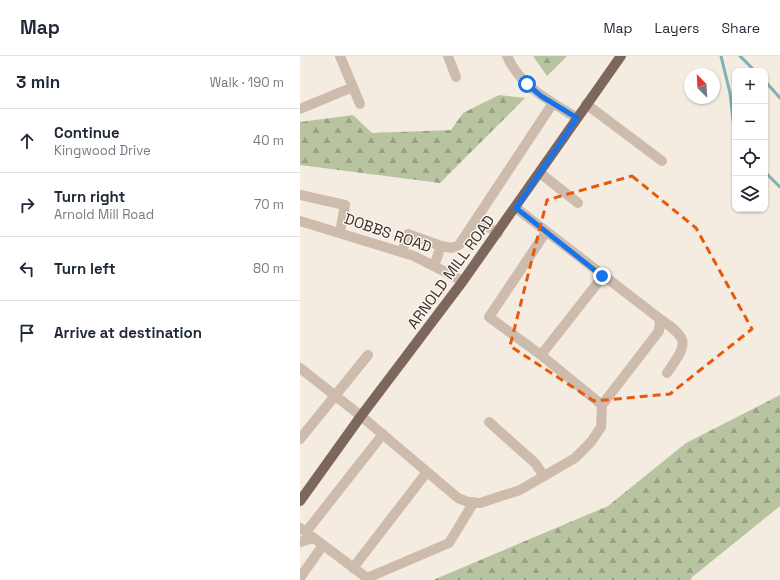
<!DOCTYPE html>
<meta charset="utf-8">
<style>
:root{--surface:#fff;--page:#f2f2f3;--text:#1f2937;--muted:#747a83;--line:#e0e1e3}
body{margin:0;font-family:"Space Grotesk",sans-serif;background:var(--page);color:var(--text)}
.controls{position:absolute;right:12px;top:12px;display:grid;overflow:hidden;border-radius:8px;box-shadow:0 1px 3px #0004}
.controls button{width:36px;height:36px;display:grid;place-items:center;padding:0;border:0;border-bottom:1px solid var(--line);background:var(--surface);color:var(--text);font:20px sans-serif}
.compass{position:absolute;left:384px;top:12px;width:36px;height:36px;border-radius:50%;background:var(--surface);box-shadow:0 1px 3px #0004;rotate:336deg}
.stop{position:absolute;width:12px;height:12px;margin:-9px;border:3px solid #1a73e8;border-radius:50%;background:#fff}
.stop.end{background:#1a73e8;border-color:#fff;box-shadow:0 1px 4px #0008}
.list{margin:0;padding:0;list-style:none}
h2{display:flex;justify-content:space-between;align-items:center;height:52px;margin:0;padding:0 16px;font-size:17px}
h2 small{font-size:13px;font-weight:400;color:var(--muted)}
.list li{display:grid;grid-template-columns:26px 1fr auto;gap:12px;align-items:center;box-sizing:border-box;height:64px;padding:0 16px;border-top:1px solid var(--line)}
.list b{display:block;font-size:15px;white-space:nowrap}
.list p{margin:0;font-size:13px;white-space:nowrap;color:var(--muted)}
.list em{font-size:13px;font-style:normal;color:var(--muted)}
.icon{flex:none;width:22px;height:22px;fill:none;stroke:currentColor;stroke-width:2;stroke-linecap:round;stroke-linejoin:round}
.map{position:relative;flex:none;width:480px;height:524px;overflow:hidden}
header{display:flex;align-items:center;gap:24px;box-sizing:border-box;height:56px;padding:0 20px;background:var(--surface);border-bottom:1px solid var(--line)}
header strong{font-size:19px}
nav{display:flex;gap:22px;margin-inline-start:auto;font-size:14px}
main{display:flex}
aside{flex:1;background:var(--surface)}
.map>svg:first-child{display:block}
.forest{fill:url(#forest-firs)}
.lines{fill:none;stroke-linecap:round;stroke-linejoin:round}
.stream{stroke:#7fb0b2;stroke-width:3}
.minor{stroke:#cdbbac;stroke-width:10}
.major{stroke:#7d675c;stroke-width:10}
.route{stroke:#1a73e8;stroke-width:5}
.marked{fill:none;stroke:#e8590c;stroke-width:3;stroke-dasharray:8 5;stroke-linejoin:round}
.labels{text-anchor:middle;stroke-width:3;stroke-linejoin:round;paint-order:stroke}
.street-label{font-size:15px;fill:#3b302b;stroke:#fbf5ee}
</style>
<header>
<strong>Map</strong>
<nav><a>Map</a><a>Layers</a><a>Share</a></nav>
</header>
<main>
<aside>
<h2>3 min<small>Walk · 190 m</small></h2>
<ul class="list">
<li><svg class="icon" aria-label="ahead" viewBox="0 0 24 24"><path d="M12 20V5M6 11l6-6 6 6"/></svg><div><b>Continue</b><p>Kingwood Drive</p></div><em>40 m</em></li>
<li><svg class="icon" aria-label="right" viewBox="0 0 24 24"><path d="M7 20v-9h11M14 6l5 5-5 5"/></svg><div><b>Turn right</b><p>Arnold Mill Road</p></div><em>70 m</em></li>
<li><svg class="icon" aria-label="left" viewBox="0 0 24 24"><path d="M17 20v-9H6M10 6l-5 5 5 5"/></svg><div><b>Turn left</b></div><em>80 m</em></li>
<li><svg class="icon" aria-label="arrive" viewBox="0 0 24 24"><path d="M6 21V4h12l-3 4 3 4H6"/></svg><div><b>Arrive at destination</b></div></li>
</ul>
</aside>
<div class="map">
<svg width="480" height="524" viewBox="0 0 480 524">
<defs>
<pattern id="forest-firs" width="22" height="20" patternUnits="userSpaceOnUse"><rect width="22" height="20" fill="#b8c4a0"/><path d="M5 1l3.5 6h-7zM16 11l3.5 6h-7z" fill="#97a083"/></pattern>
</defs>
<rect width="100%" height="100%" fill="#f4ebe1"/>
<path class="forest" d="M233,0H267L247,20Z
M199,39L225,42L140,127L0,109V66L53,59L72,77L151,74L163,57Z
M480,339V450L391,522V524H133L308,450L386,387Z"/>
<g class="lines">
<path class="stream" d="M421,0L430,37L435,80
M440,0L455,15
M465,25L480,42
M465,116L480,131"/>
<path class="minor" d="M40,0L60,48
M148,0L156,21
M207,0C220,30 250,45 277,62
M286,48L362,105
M0,53L53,31
M240,117L278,147
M0,139L45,149L40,176
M216,152L360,263L359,275L302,349L241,299L189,261L246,176
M176,163L198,177
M0,165L114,200L163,225
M141,190L152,192L159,189L253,47
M102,196L108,178L141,190L134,210
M360,263C391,284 387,288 367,317
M241,299L303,220
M0,312L61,360L158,442L168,446L180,447L220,434L275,402L291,386L301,371L302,349
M189,366L235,407L244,420
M0,383L68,299
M0,472L6,476L83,378
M6,476L67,522L149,487L174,446
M0,486L14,482
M53,512L127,416
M0,522L23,489"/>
<path class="major" d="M0,445L61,360L163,225L321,0"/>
</g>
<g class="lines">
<path class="route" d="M227,28L241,40L277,62L216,152L302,220"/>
</g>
<path class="marked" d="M332,120L396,172L452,273L370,338L294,345L210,290L247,144Z"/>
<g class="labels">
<g class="street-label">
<text transform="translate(88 177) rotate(19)" y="5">DOBBS ROAD</text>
<text transform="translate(151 216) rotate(-54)" y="5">ARNOLD MILL ROAD</text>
</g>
</g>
</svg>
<div class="controls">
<button>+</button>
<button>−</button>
<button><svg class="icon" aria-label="locate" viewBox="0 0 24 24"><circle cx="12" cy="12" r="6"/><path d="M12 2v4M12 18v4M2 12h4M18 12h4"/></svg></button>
<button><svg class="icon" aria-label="layers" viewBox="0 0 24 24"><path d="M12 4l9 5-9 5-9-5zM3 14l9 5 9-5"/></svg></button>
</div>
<svg class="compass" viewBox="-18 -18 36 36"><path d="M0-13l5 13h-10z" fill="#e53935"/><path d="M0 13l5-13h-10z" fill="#747a83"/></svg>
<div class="stop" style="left:227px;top:28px"></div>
<div class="stop end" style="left:302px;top:220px"></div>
</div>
</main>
